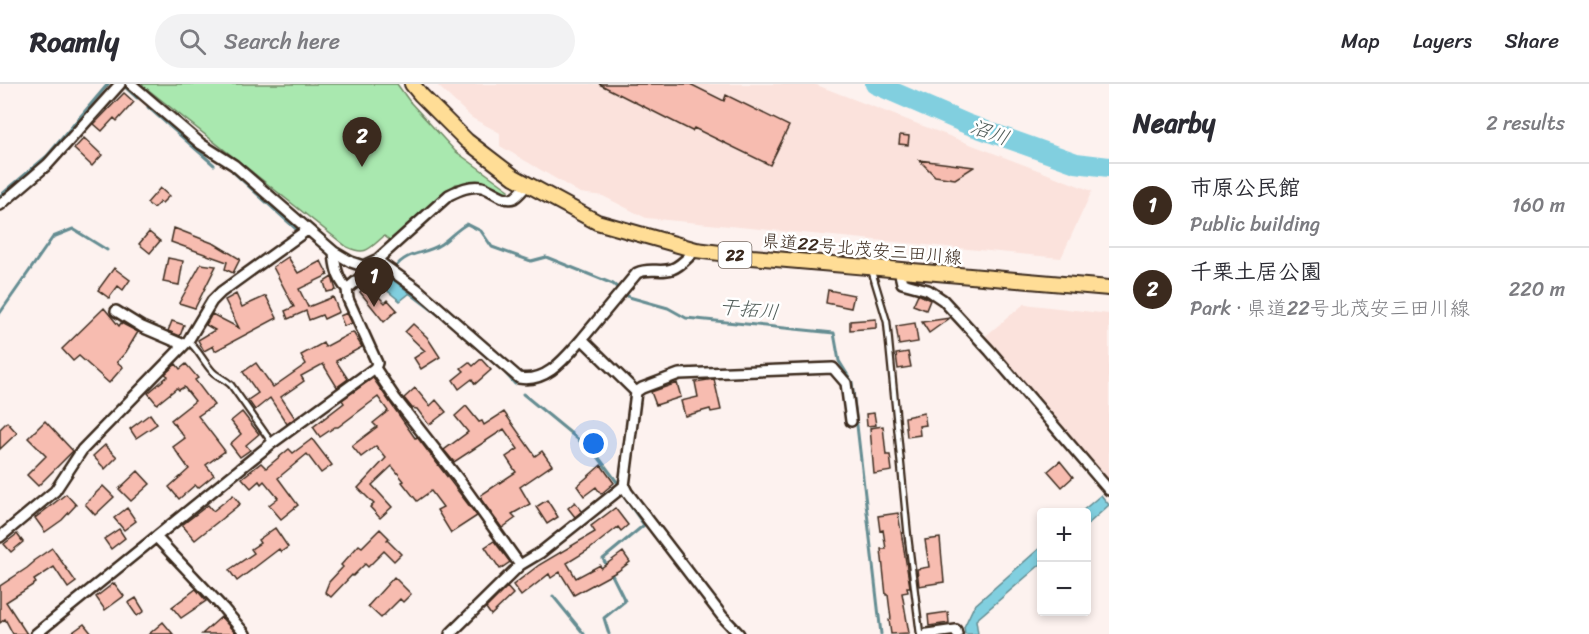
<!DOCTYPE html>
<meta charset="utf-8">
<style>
:root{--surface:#fff;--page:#f2f2f3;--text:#2b2b33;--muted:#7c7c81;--line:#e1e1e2;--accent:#3b2a1e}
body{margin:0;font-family:Sriracha,"Klee One",sans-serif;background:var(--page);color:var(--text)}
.controls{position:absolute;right:18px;bottom:18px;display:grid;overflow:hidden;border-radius:6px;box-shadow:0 3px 9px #0003}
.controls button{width:54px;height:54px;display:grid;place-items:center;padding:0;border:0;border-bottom:2px solid var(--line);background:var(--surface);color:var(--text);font:30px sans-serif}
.you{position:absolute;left:594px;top:360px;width:21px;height:21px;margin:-15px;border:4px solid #fff;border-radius:50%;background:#1a73e8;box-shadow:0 0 0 9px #1a73e833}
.badge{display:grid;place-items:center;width:39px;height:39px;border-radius:50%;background:var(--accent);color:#fff;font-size:20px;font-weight:700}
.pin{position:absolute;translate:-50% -50px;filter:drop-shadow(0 2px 3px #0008)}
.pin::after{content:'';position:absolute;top:32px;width:21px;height:18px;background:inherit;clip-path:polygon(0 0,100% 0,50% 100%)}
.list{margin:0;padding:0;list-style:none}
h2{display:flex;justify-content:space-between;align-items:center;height:78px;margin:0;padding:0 24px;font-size:26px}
h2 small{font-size:20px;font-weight:400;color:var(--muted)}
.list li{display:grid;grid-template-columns:39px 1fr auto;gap:18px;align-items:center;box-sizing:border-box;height:84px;padding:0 24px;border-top:2px solid var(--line)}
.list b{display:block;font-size:22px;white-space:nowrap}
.list p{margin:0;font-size:20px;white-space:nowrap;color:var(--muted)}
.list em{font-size:20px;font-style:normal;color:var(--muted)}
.icon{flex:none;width:33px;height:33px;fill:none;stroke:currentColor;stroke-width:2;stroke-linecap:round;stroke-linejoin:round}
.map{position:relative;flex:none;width:1109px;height:550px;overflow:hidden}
header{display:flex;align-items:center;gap:36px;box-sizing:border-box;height:84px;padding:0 30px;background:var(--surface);border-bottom:2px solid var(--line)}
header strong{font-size:28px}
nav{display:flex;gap:33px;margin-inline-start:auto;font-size:21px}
.search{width:420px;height:54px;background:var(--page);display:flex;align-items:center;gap:15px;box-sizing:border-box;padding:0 21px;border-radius:33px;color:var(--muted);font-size:22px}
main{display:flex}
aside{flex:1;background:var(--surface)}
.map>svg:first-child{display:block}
.built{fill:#fbe2dc}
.green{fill:#a9e8af;stroke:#728966;stroke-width:1.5}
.water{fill:#81cfdf;stroke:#658d92;stroke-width:1.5}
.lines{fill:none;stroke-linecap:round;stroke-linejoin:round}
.stream{stroke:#658d92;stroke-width:3}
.river{stroke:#81cfdf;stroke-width:20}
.building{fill:#f7bcb0;stroke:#3b2a1e;stroke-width:1.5}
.lane-casing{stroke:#3b2a1e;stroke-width:9}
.street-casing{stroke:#3b2a1e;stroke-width:14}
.primary-casing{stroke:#3b2a1e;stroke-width:18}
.lane{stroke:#fff;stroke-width:4.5}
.street{stroke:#fff;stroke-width:9}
.primary{stroke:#ffdd96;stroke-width:14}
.labels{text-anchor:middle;stroke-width:5;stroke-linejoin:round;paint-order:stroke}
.shield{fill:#fff;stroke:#766a62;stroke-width:1.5}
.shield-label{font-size:16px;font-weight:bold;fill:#3b2a1e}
.street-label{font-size:18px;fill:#3b2a1e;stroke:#fff}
.water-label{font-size:20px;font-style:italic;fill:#505c58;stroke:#fff}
</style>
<header>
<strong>Roamly</strong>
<div class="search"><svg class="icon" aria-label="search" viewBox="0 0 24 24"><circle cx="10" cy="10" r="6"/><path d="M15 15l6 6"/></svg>Search here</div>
<nav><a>Map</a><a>Layers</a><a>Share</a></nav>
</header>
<main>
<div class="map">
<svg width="1109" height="550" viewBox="0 0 1109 550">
<rect width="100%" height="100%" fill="#fdf2ef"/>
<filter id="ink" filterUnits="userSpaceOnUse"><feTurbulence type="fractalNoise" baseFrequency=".0167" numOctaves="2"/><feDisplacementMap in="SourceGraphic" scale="12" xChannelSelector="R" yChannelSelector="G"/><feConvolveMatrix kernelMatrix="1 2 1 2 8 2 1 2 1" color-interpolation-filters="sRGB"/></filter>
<g filter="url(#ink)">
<path class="built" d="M436,0H814L1092,107L1061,174L646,134L603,112L580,109L500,62V49L472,34Z
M1024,220L1109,230V398L983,254Z"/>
<path class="green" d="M141,0H397L410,18L455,67L509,106L505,110L484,101L456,100L390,156L384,152C369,165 366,172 347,163Z"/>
<path class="water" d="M383,188L410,209L400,217L373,195Z
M1101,411L1109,421L1087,441L1086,428H1081Z
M1041,463V480L976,536L978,550H965L964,543L974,522Z"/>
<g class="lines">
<path class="stream" d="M126,4L137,14
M148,23L214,81
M233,88L297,146
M0,112L47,72L108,0
M395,184C406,167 425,171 441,160C450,154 457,145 467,140L481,147L492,163L531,177L546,173L613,200L629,213L668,224L686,234L834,249L839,277L852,298L881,550
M410,209L452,241
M0,229L53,153L73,145L107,166
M488,273L497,282
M506,290L515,300
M523,310L596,370L617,398
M607,482L603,475L644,441L624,413
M553,512L584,550
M609,550L604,534L625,517L610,487"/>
<path class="river" d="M875,0L967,40L1076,79L1109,83"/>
</g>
<path class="building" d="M599,0H690L724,17L726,11L789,42L770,81L694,44L692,47Z
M124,9L134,18L117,37L114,34L102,47L94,40Z
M900,51L909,52L908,61L899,60Z
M84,54L102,71L92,82L74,65Z
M919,76L974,83L955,95L935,92Z
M160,104L169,112L162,119L160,118L154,124L147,119Z
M174,144L215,160L240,175L233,189L225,185L227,178L171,158Z
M149,148L160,157L150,169L139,160Z
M288,173L298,189L321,177L328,191L299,205L308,223L333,213L339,228L324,235L322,231L309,236L306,227L288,235L285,227L294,223L273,183Z
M168,174L183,177L179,201L163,198Z
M201,180L216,182L195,224L179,219Z
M114,184L130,196L123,206L118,202L109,214L98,206Z
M332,193L336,206L327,208L324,198Z
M367,201L385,219L388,216L397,226L384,238L360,208Z
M828,206L854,211L851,224L826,219Z
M236,210L242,223L266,212L277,234L215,267L213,262L204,267L198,256L215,246L206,241L212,230L239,244L225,216Z
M918,210L930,216L926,226L913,221Z
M104,224L119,242L121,239L138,248L126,268L117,278L123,283L109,299L79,272L73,277L62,265Z
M347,229L352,239L344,242L340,232Z
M950,234L929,249L922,238Z
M876,235V244L850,246V237Z
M172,237L184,241L180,252L168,247Z
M915,239L918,258L899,261L896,242Z
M413,240L427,253L440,273L421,285L414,274L425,267L405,248Z
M353,248L362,263L336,277L348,295L337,303L323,280L301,292L304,297L281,313L295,334L287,340L270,314L255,326L248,316L258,309L243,288L256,279L273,303L306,280L301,271L323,259L325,263Z
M908,268L911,283L898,285L896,270Z
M481,275L491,286L475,300L472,295L459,305L453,296L464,287L461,284L469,278L473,282Z
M176,280L180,285L186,280L198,294L195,296L214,321L198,332L225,367L206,381L214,391L198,404L195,401L179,415L169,403L189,385L173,363L185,354L171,336L195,317L184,303L179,306L177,304L157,320L148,309L168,292L165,290Z
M373,294L415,354L417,353L477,432L451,449L437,426L443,423L431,407L417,417L402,398L404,397L392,382L372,401L392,423L380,434L370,423L374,420L358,404L386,374L376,362L361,373L352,362L377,343L373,339L388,327L378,313L338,343H335L320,353L313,343L344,319L342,316Z
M714,295L721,326L711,328L710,325L685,332L681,317L698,313L695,298Z
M677,299L681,313L656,321L651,308Z
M415,304L430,322L436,316L446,328L429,341L417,325L412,324L404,314Z
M466,322L479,338L482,337L484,341L504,328L535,372L542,367L552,381L520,403L530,420L512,430L516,434L502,444L480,414L482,413L481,411L516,388L506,373L518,365L504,345L454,378L444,366L468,348L455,332Z
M242,328L259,350L246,361L250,366L240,373L230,360L241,350L231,337Z
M874,329L876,341L867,342L866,330Z
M924,329L926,341L919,342L920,351L907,353L905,333Z
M150,330L157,340L136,354L130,345Z
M45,337L73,367L38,402L27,391L46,372L28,354Z
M7,338L17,349L0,365V345Z
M883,342L886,371H890L892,387L874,390L870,344Z
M312,355L332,381L321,389L307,370L278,394L298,421L281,435L269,421L278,414L264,397L261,400L259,397L251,404L242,394L261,379L266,384L289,365L293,369Z
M105,361L117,373L105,385L93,372Z
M1060,377L1073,393L1062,403L1048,387Z
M601,381L614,399L601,410L596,403L584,412L577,402Z
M138,387L150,400L131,417L119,405Z
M103,402L114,413L95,431L85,420Z
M66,410L76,421L62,436L45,448L35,434Z
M233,411L240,420L195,456L182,441L208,421L213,427Z
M547,416L558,433L547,440L536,423Z
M575,418L582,427L575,433L568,424Z
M127,424L136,437L124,446L114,434Z
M615,424L628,441L621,447L618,443L590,465L567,479L576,494L600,481L601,484L623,468L630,478L618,487L574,511L560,488L551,494L549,490L521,512L513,501L539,481L595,448L591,442Z
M898,429L910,503H907L908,508L902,509L909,549L891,550L889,536L891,535L888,511H886L881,465H886L883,446L880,447L878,432Z
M275,444L288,463L281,468L279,465L237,497L229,486L254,469L251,465L260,459L258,456Z
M119,445L125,454L111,465L104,455Z
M380,445L389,454L387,456L401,470L394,477L384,467L368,483L365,480L353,492L352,491L331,513L325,508L329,498L343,483L341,481L359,461L362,463Z
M17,450L23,458L11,468L4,460Z
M940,454L944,498L919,502L917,485L929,483L925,456Z
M494,457L510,478L500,485L485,463Z
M52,464L76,498L68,504L54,483L34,496L36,499L6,518L27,550H13L5,535L0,539V502L27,484L34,478L33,477Z
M394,493L411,510L403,518L400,515L381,534L368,522Z
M114,499L124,512L105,526L96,513Z
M507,503L513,510L491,531L486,524Z
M196,505L206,517L181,534L172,523Z
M136,514L144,527L137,532L128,519Z
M948,528L949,539L929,542L928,531Z
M221,533L236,550H202L212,541Z
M163,538L173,550H149Z
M84,540L92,550H70Z"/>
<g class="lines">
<g class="lane-casing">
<path id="lane" d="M871,185L887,238L908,453L920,550
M188,257C198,265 203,277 212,287C216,292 225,295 231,301L272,359"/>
</g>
<g class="street-casing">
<path id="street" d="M131,0L201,60L234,81L334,168L351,178L363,182L378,175L449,111C459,106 470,101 482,103C491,105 504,118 514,114C519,111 524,104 528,100
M0,121L48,80L120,0
M696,166C689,172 681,182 672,185C660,189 649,183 637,189L582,255L636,308L624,402L627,408L722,532L739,550
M334,168C335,182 337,194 347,205
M378,175L382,180L417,205L519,294C547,299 565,274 582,255
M363,182L365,190L347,205L348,215L377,279L375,284L395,314L460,397L520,481
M899,186L902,199L928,206L943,216L990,267L1109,406
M116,227L142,243L184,261
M636,308L642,304L679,290L833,284L846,299L851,337
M0,453L55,407L82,366L188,257L212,217L221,208L307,146
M157,454L223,524L245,550
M36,550L272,359L375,284
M450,550L520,481L540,469L624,402
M927,550L956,546L957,550"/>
</g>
<g class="primary-casing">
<path id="primary" d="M412,0L421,11L467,57L514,93L597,138L696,166L752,173L1109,204"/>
</g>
<use href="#lane" class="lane"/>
<use href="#street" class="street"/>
<use href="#primary" class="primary"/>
</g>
</g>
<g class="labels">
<rect class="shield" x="718.5" y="158" width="33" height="26" rx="4.5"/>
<g class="shield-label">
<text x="735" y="177">22</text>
</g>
<g class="street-label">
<text transform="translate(862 165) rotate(5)" y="6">県道22号北茂安三田川線</text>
</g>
<g class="water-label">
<text transform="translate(990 48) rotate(20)" y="7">沼川</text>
<text transform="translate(749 225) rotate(6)" y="7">干拓川</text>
</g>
</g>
</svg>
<div class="controls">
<button>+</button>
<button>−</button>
</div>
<div class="you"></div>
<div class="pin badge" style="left:374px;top:223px">1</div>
<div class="pin badge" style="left:362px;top:83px">2</div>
</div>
<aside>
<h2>Nearby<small>2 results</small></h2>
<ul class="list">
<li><span class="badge">1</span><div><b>市原公民館</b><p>Public building</p></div><em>160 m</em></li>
<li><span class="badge">2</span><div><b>千栗土居公園</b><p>Park · 県道22号北茂安三田川線</p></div><em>220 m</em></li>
</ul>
</aside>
</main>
